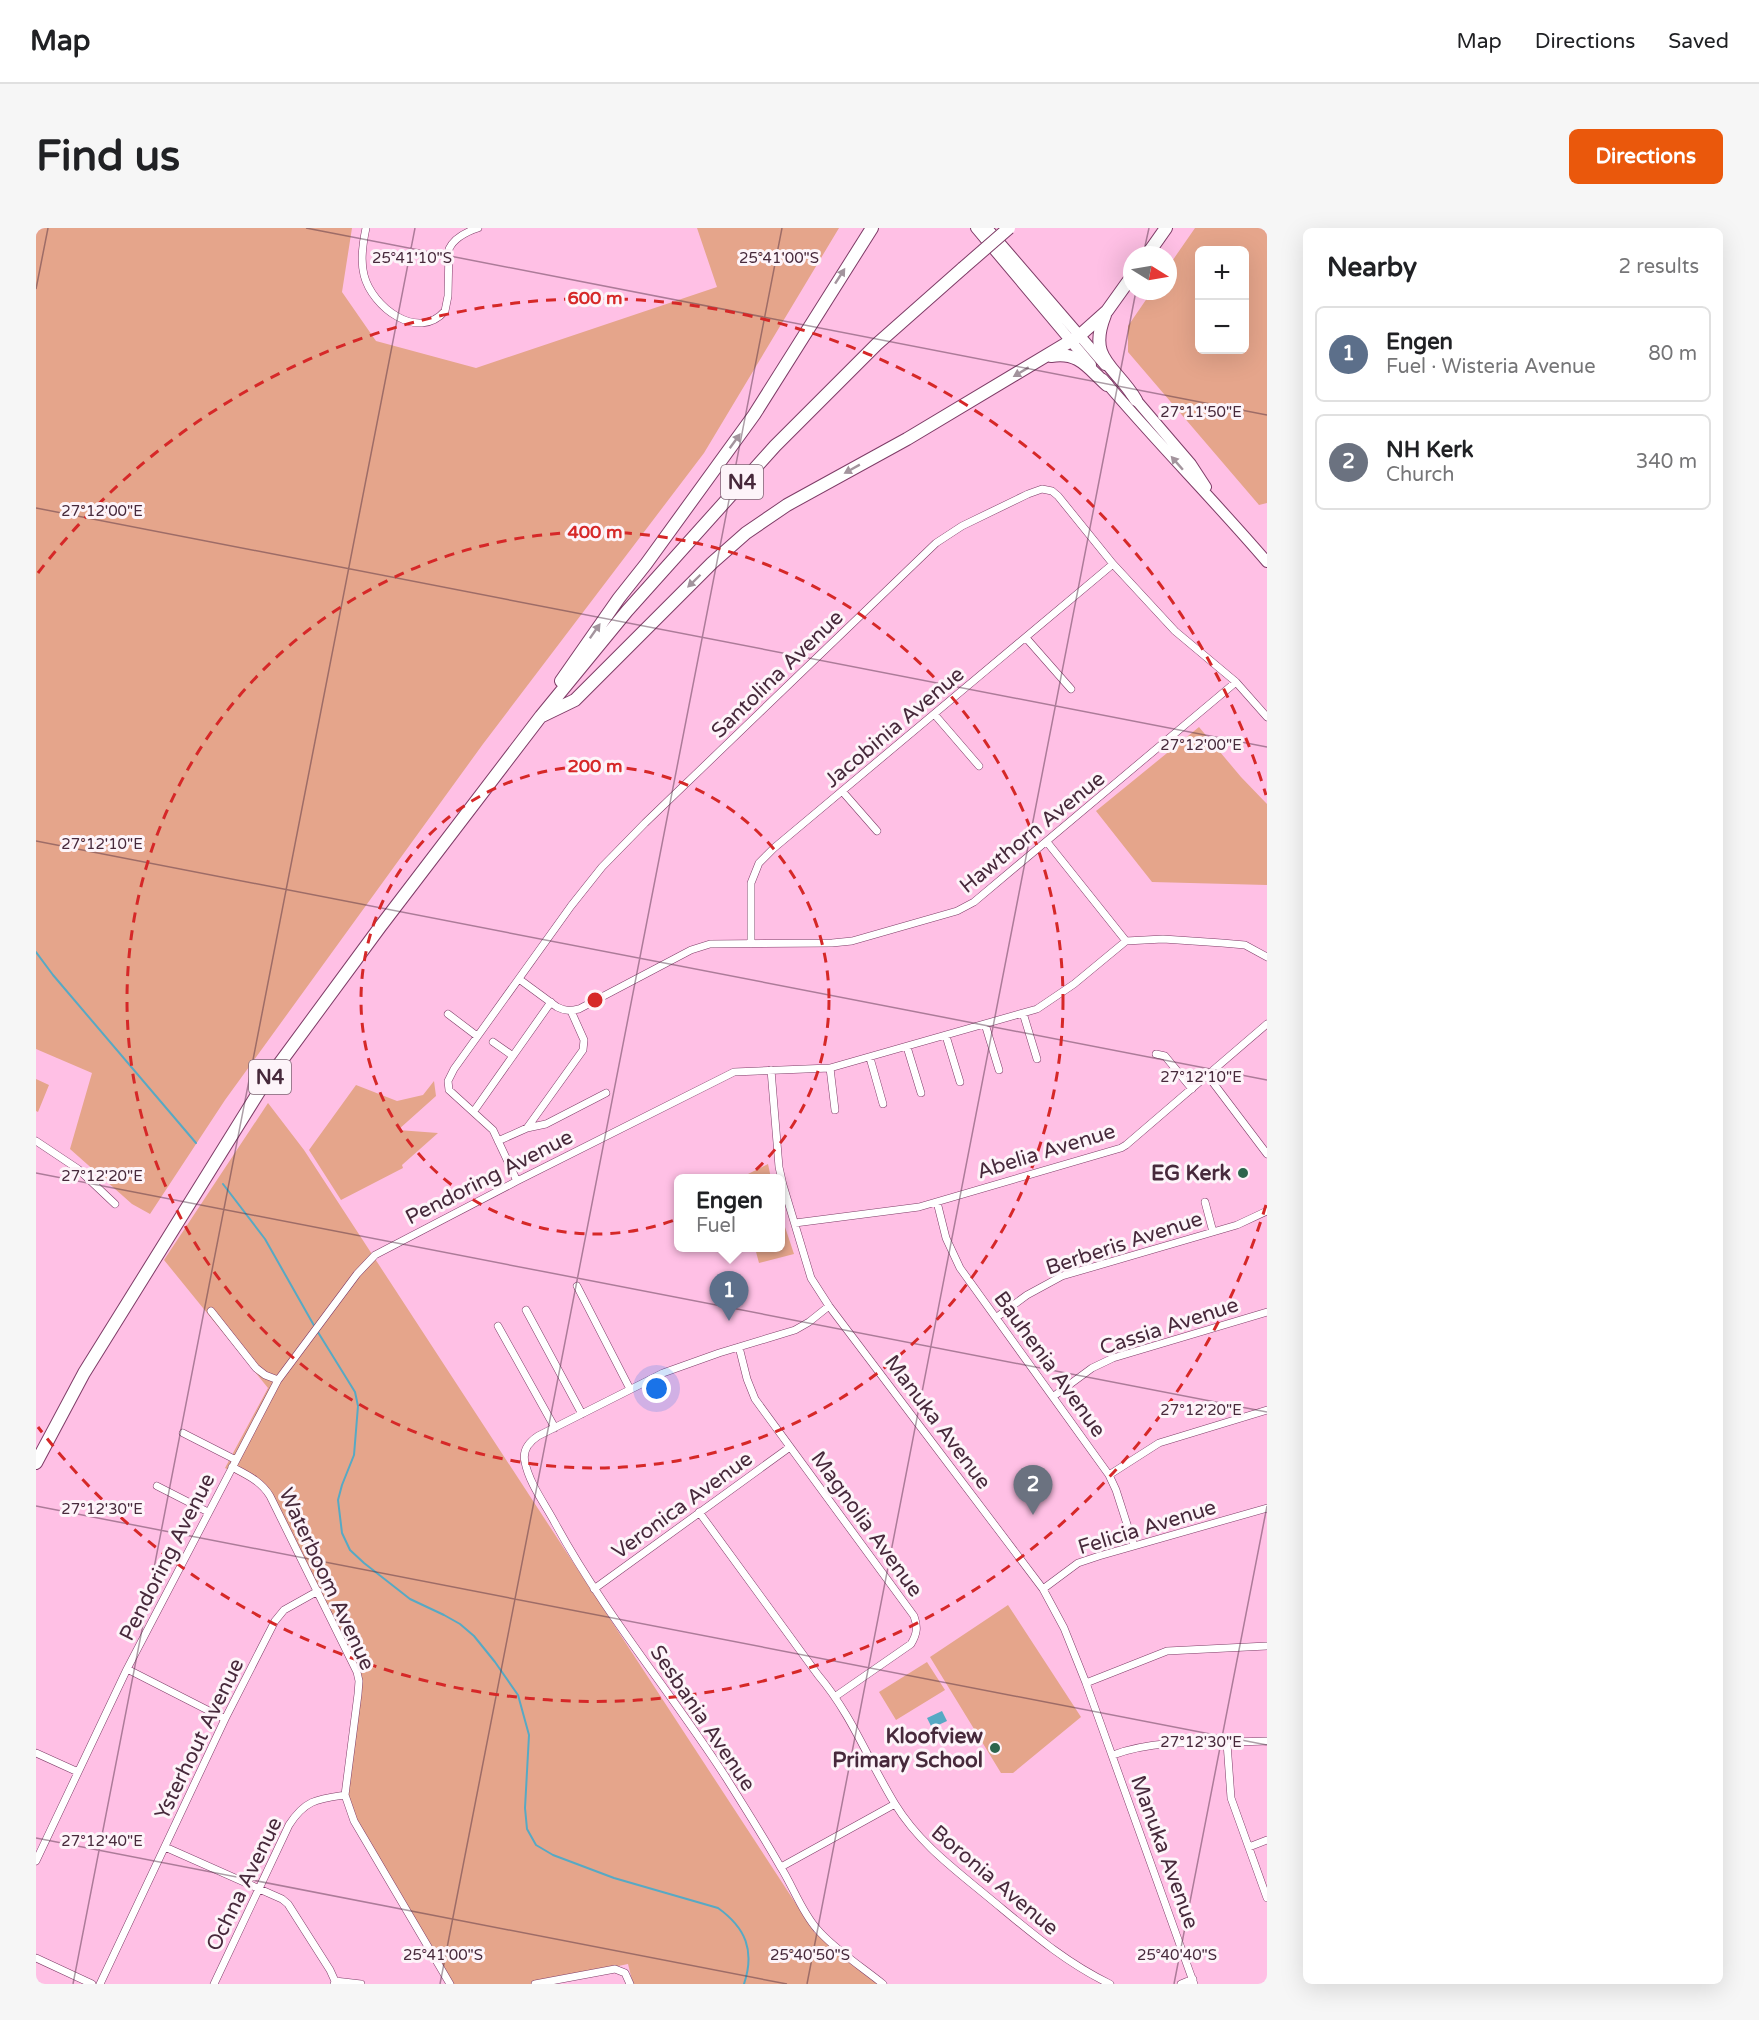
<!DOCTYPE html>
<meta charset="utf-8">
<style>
:root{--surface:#fff;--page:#f6f6f6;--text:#202124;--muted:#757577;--line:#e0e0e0;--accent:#ea580c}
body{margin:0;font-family:"Varela Round",sans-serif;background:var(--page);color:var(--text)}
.controls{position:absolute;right:18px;top:18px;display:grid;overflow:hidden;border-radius:9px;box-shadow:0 6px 24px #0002}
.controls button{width:54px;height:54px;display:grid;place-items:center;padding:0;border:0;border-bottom:2px solid var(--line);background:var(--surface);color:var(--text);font:30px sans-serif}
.compass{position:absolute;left:1087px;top:18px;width:54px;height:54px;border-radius:50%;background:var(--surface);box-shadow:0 6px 24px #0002;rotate:101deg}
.you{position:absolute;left:621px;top:1161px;width:21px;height:21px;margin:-15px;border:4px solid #fff;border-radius:50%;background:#1a73e8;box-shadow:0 0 0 9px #1a73e833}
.badge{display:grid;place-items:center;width:39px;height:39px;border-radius:50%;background:var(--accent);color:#fff;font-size:20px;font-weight:700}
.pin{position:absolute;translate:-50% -50px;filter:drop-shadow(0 2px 3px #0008)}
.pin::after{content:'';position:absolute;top:32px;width:21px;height:18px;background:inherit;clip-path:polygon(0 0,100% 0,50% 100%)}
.popup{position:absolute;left:638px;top:946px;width:111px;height:78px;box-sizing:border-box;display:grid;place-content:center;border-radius:9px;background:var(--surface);filter:drop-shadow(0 2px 4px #0005);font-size:20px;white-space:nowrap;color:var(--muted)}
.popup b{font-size:22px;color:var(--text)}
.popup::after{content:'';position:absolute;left:50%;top:100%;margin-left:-12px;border:12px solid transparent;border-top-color:var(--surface)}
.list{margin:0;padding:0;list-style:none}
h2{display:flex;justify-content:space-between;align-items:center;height:78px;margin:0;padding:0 24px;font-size:26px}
h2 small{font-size:20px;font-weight:400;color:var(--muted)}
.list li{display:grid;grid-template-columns:39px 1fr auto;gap:18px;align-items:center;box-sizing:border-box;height:96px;margin:0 12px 12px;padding:0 12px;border:2px solid var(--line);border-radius:9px}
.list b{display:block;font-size:22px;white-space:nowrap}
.list p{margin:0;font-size:20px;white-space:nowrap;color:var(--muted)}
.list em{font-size:20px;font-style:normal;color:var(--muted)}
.map{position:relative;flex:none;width:1231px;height:1756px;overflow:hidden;border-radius:9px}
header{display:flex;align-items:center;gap:36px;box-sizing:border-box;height:84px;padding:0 30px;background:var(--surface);border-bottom:2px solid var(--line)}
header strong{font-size:28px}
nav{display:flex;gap:33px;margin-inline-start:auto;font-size:21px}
.intro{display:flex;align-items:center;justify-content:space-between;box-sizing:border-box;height:144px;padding:0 36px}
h1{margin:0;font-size:42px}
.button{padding:15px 27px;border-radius:9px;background:var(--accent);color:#fff;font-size:21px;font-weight:700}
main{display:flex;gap:36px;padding:0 36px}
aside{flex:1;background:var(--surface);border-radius:9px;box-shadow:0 6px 24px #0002}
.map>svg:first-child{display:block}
.green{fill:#e5a58b;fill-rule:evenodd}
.water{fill:#57a9c4}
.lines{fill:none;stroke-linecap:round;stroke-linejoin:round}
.stream{stroke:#57a9c4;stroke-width:2}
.minor-casing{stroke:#7e3c67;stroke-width:8}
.secondary-casing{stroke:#7e3c67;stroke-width:12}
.trunk-casing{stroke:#7e3c67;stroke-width:14}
.minor{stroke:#fff;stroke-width:7}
.secondary{stroke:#fff;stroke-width:10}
.trunk{stroke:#fff;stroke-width:12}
.trunk-bridge-casing{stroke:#7e3c67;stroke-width:14;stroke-linecap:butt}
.trunk-bridge{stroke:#fff;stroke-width:12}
.oneway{fill:#a3949d}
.ticks{fill:none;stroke:#47293b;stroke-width:1.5;stroke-opacity:0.45}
.ring{fill:none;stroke:#d62828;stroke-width:3;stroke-dasharray:10 8}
.poi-dot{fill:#2d654c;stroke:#fdf4f9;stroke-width:2}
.labels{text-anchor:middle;stroke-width:6;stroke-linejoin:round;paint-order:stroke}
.shield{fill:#fdf4f9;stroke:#7e6674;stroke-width:1.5}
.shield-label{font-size:20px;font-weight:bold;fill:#47293b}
.street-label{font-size:21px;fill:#47293b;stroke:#fdf4f9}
.poi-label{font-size:21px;font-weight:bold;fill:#47293b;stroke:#fdf4f9;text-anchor:end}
.ticks-label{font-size:15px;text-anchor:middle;fill:#47293b;stroke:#fdf4f9;stroke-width:6;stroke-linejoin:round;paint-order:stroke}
.centre{fill:#d62828;stroke:#fdf4f9;stroke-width:3}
.ring-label{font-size:18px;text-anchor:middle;font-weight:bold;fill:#d62828;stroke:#fdf4f9;stroke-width:6;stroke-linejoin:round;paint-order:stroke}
</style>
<header>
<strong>Map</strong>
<nav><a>Map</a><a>Directions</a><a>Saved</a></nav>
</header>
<div class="intro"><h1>Find us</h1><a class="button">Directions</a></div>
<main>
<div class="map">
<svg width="1231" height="1756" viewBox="0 0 1231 1756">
<rect width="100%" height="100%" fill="#ffc0e5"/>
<path class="green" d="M0,0H316L306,64L340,113L440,140L681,59L661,0H803L668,225L447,516L189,872L114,986L96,976L34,921L56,845L0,821Z
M1159,0H1231V275L1223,277L1092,124V98L1116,63H1132V39ZM1164,22H1208V122H1164Z
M1163,499L1205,549L1231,576V657L1116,654L1060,583Z
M0,851L13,857L2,884L0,883Z
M398,853L400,868L362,902L402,905L366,937L367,940L305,972L273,922L320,857L361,873L387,867Z
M232,875L268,922L779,1705L842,1756H597L592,1736L496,1756H417L307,1570L322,1449L228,1260L189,1240L232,1160L128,1032Z
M732,936L735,950H704Z
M744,984L758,1026L723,1035L719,1020H744Z
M972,1377L1045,1489L977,1545H965L894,1429Z
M891,1434L909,1462L860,1492L843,1464Z"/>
<path class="water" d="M906,1483L911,1493L896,1500L891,1490Z"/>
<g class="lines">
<path class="stream" d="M0,724L17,747L160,915
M187,956L229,1011L280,1101L319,1164L322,1178L318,1227L306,1257L302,1272L306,1305L314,1322L328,1335L374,1371L408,1387L424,1396L438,1408L459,1434L482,1467L493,1507L489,1580L491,1601L500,1617L517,1627L578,1650L682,1680C710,1700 719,1723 708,1756"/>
<g class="minor-casing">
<path id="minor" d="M330,0C327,14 324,32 328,47C336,79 382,114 409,83L412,68L413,21C418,10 430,4 442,0
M991,411L1035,461
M899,487L943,538
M806,563L841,603
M1011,614L1090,713
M715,716V655L723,635L738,620L1077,336
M483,751L521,779C529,783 534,783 543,781L655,722L674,716L796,715L816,713L921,683L938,674L1200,454
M987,785L1001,831
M412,786L441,808
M949,796L963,842
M910,808L924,854
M457,814L477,828
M871,819L885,865
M1120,826L1129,828L1156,861
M834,830L847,876
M794,840L799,882
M735,842L743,939L747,957L775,1050L793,1078L1007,1361L1028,1400L1050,1455L1158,1756
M1172,848L1231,926
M438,883L515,774
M491,900L547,822L548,812L535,783
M0,913L42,941L79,976
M462,913L491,900L510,896L570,865
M481,953L457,902L413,862L412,853L418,841L535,678L566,639L609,595L900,315L926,298L992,266L1006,261L1016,263L1022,268L1077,336L1139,403L1200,454L1231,489
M901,974L910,1010L924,1040L1073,1247L1080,1262L1098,1318
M1169,974L1177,1004
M759,995L883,979L1085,920L1090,917L1231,796
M541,1058L594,1161
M793,1078L773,1094L759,1102L683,1125L627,1145L502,1208C493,1214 486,1222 489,1234C493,1255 509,1276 519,1295C568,1385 634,1463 689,1548C708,1578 727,1608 744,1638C757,1658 765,1683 781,1701C798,1721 826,1739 847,1756
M490,1082L546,1186
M175,1083L220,1140L229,1147L242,1152
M961,1089L991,1067L1026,1048L1201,997L1231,983
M462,1098L519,1200
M703,1119L711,1151L719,1171L878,1388C882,1399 881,1406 875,1416L800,1468
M1018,1168L1056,1140L1077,1130L1231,1084
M147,1205L200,1232
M196,1239C211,1247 225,1253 234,1268L321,1444L323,1453L322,1466L309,1567L318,1593L414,1756
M1073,1247L1123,1215L1231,1182
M121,1258L172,1284
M663,1284L782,1447C816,1487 832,1532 859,1576C883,1615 917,1640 952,1669C991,1701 1028,1734 1074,1756
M558,1361L754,1219
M1007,1361L1042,1335L1063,1328L1231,1280
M91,1441L189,1491
M1050,1455L1131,1423L1231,1418
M1191,1515L1195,1570L1231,1670
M0,1525L42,1544
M1077,1527C1122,1510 1182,1515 1231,1513
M129,1619L246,1671L252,1676L294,1742L299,1753L298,1756
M1213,1619L1231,1612
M0,1633L91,1441L242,1152L321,1046L339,1027L481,953L698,844L794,840L1001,781L1038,756L1090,713L1127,711L1186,715L1209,717L1231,729
M745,1639L859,1576
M0,1730L56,1756
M299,1753L325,1756
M64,1756L189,1491L239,1393L248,1382L282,1363
M178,1756L253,1597C269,1572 281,1571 309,1567
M499,1756L579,1741L589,1745L594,1756
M1145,1756L1157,1751"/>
</g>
<g class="secondary-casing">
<path id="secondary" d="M940,0L1055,137
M951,0L1069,137
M1067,151C1120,214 1178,272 1231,334
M1095,166L1155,236L1170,259"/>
</g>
<g class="trunk-casing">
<path id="trunk" d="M1111,27L1130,0
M1069,87C1051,132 1079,137 1100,172
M1015,128C1043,123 1052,140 1071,157
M525,453L583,370L610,336L718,187L836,0
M506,488L539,472L676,335L710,305L751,277L871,211L1043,108L1071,83L1096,48
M0,1235L48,1145L224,862L344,699L505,488L591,383L739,218L841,116L927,40"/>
</g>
<use href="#minor" class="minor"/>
<use href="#secondary" class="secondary"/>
<use href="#trunk" class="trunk"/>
<g class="trunk-bridge-casing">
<path id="trunk-bridge" d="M927,40L973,0"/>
</g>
<use href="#trunk-bridge" class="trunk-bridge"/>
</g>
<defs><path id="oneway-solid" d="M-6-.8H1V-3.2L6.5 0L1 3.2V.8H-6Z" transform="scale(1.5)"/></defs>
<g class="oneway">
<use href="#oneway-solid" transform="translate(804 48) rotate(-57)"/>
<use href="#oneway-solid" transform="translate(985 144) rotate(149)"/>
<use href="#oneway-solid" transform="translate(699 213) rotate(-54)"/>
<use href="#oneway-solid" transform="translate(1141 235) rotate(-131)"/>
<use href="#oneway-solid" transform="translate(816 241) rotate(151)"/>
<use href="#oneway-solid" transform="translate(658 353) rotate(136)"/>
<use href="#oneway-solid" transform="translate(559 403) rotate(-55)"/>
</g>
<path class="ticks" d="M270,0L1231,187M1107,27L1113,0M0,61L12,0M0,280L1231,519M0,613L1231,852M0,945L1231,1184M0,1278L1231,1517M0,1610L751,1756M37,1756L379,0M404,1756L746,0M771,1756L1100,63M1138,1756L1231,1278"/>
<g class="ring">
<circle cx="559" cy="772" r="234"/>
<circle cx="559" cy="772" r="468"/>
<path d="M1230 977A702 702 0 0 1 2 1199M2 345A702 702 0 0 1 1230 567"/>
</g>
<g class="poi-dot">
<circle cx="1207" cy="945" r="6"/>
<circle cx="959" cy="1520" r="6"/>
</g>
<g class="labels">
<g class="shield">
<rect x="685" y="237" width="42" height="34" rx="4.5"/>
<rect x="213" y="832" width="42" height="34" rx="4.5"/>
</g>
<g class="shield-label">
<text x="706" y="261">N4</text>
<text x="234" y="856">N4</text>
</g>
<g class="street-label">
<text transform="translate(741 446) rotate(-44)" y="7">Santolina Avenue</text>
<text transform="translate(858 499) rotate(-40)" y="7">Jacobinia Avenue</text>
<text transform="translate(996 604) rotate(-39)" y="7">Hawthorn Avenue</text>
<text transform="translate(1010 923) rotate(-17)" y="7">Abelia Avenue</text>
<text transform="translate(453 949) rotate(-27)" y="7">Pendoring Avenue</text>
<text transform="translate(1088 1015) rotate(-18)" y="7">Berberis Avenue</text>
<text transform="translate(1133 1098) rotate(-18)" y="7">Cassia Avenue</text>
<text transform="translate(1014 1136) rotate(54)" y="7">Bauhenia Avenue</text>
<text transform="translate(902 1194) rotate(53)" y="7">Manuka Avenue</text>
<text transform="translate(646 1277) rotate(-36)" y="7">Veronica Avenue</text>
<text transform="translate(831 1296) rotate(54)" y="7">Magnolia Avenue</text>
<text transform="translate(1111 1299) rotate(-17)" y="7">Felicia Avenue</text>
<text transform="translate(131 1329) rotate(-63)" y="7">Pendoring Avenue</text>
<text transform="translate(291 1351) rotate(65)" y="7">Waterboom Avenue</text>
<text transform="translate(667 1490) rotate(56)" y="7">Sesbania Avenue</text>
<text transform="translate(163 1511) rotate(-64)" y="7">Ysterhout Avenue</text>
<text transform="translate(1129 1624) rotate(70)" y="7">Manuka Avenue</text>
<text transform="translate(959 1652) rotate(40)" y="7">Boronia Avenue</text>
<text transform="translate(208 1656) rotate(-64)" y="7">Ochna Avenue</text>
</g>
<g class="poi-label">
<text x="1195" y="952">EG Kerk</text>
<text x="947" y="1515">Kloofview<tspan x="947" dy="24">Primary School</tspan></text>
</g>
</g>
<g class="ticks-label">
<text x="376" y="35">25°41'10"S</text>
<text x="743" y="35">25°41'00"S</text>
<text x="1165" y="189">27°11'50"E</text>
<text x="66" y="288">27°12'00"E</text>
<text x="1165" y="522">27°12'00"E</text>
<text x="66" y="621">27°12'10"E</text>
<text x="1165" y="854">27°12'10"E</text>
<text x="66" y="953">27°12'20"E</text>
<text x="1165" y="1187">27°12'20"E</text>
<text x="66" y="1286">27°12'30"E</text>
<text x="1165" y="1519">27°12'30"E</text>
<text x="66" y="1618">27°12'40"E</text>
<text x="407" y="1732">25°41'00"S</text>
<text x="774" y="1732">25°40'50"S</text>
<text x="1141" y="1732">25°40'40"S</text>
</g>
<circle cx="559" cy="772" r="9" class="centre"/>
<g class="ring-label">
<text x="559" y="76">600 m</text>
<text x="559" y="310">400 m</text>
<text x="559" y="544">200 m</text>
</g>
</svg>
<div class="controls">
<button>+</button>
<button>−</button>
</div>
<svg class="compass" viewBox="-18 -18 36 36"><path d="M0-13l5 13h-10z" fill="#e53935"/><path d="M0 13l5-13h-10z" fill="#757577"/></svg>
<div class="you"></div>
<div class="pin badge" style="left:693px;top:1093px;background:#5c6f8a">1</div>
<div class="popup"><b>Engen</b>Fuel</div>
<div class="pin badge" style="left:997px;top:1287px;background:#6b7280">2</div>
</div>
<aside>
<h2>Nearby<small>2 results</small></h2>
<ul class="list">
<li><span class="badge" style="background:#5c6f8a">1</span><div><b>Engen</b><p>Fuel · Wisteria Avenue</p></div><em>80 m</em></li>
<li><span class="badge" style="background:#6b7280">2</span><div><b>NH Kerk</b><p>Church</p></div><em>340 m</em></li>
</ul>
</aside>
</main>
